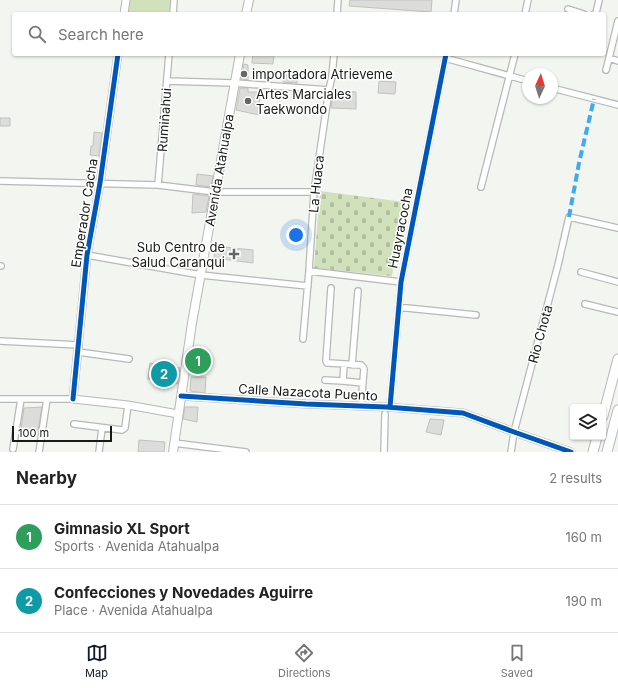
<!DOCTYPE html>
<meta charset="utf-8">
<style>
:root{--surface:#fff;--page:#f6f6f6;--text:#222;--muted:#767676;--line:#e0e0e0;--accent:#111827}
body{margin:0;font-family:Inter,sans-serif;background:var(--page);color:var(--text)}
.controls{position:absolute;right:12px;bottom:12px;display:grid;overflow:hidden;border-radius:4px;box-shadow:0 1px 3px #0004}
.controls button{width:36px;height:36px;display:grid;place-items:center;padding:0;border:0;border-bottom:1px solid var(--line);background:var(--surface);color:var(--text);font:20px sans-serif}
.compass{position:absolute;left:522px;top:68px;width:36px;height:36px;border-radius:50%;background:var(--surface);box-shadow:0 1px 3px #0004;rotate:4deg}
.scale{position:absolute;left:12px;bottom:10px;width:100px;box-sizing:border-box;padding-left:4px;border:2px solid #181a17;border-top:0;font-size:11px;line-height:14px;white-space:nowrap;color:#181a17;-webkit-text-stroke:3px #fff;paint-order:stroke}
.you{position:absolute;left:296px;top:235px;width:14px;height:14px;margin:-10px;border:3px solid #fff;border-radius:50%;background:#1a73e8;box-shadow:0 0 0 6px #1a73e833}
.badge{display:grid;place-items:center;width:26px;height:26px;border-radius:50%;background:var(--accent);color:#fff;font-size:13px;font-weight:700}
.pin{position:absolute;translate:-50% -50%;border:2px solid #fff;box-shadow:0 1px 4px #0006}
.list{margin:0;padding:0;list-style:none}
h2{display:flex;justify-content:space-between;align-items:center;height:52px;margin:0;padding:0 16px;font-size:17px}
h2 small{font-size:13px;font-weight:400;color:var(--muted)}
.list li{display:grid;grid-template-columns:26px 1fr auto;gap:12px;align-items:center;box-sizing:border-box;height:64px;padding:0 16px;border-top:1px solid var(--line)}
.list b{display:block;font-size:15px;white-space:nowrap}
.list p{margin:0;font-size:13px;white-space:nowrap;color:var(--muted)}
.list em{font-size:13px;font-style:normal;color:var(--muted)}
.icon{flex:none;width:22px;height:22px;fill:none;stroke:currentColor;stroke-width:2;stroke-linecap:round;stroke-linejoin:round}
.map{position:relative;flex:none;width:618px;height:452px;overflow:hidden}
.search{position:absolute;background:var(--surface);box-shadow:0 1px 3px #0004;left:12px;right:12px;top:12px;height:44px;display:flex;align-items:center;gap:10px;box-sizing:border-box;padding:0 14px;border-radius:4px;color:var(--muted);font-size:15px}
.sheet{height:180px;background:var(--surface)}
nav{display:flex;justify-content:space-around;align-items:center;box-sizing:border-box;height:56px;border-top:1px solid var(--line);background:var(--surface);font-size:11px;color:var(--muted)}
nav a{display:grid;justify-items:center;gap:2px}
nav .on{color:var(--accent)}
.map>svg:first-child{display:block}
.cemetery{fill:url(#cemetery-stones)}
.park{fill:#d0e1bb}
.building{fill:#dcddda;stroke:#c0c2be}
.lines{fill:none;stroke-linecap:round;stroke-linejoin:round}
.minor-casing{stroke:#b8b9b6;stroke-width:8}
.tertiary-casing{stroke:#b8b9b6;stroke-width:9}
.secondary-casing{stroke:#b8b9b6;stroke-width:10}
.primary-casing{stroke:#b8b9b6;stroke-width:11}
.minor{stroke:#fdfefd;stroke-width:5.5}
.tertiary{stroke:#fdfefd;stroke-width:7}
.secondary{stroke:#fdfefd;stroke-width:8}
.primary{stroke:#fdfefd;stroke-width:9}
.quiet{stroke:#3fa9f5;stroke-width:4;stroke-dasharray:8 4;stroke-linecap:butt}
.cycleway-casing{stroke:#fff;stroke-width:8}
.cycleway{stroke:#0057b8;stroke-width:5}
.poi-dot{fill:#656763;stroke:#fff;stroke-width:1.5}
.labels{text-anchor:middle;stroke-width:3;stroke-linejoin:round;paint-order:stroke}
.poi-label{font-size:13px;fill:#181a17;stroke:#fff;text-anchor:start}
.street-label{font-size:13px;fill:#181a17;stroke:#fff}
</style>
<div class="map">
<svg width="618" height="452" viewBox="0 0 618 452">
<defs>
<pattern id="cemetery-stones" width="16" height="16" patternUnits="userSpaceOnUse"><rect width="16" height="16" fill="#d0e1bb"/><path d="M2 7V4a2 2 0 0 1 4 0v3zM10 15v-3a2 2 0 0 1 4 0v3z" fill="#b2c0a0"/></pattern>
</defs>
<rect width="100%" height="100%" fill="#f3f5f1"/>
<path class="cemetery" d="M320,191L404,202L392,276L314,268Z"/>
<path class="park" d="M129,0H170L169,14H128Z"/>
<path class="building" d="M350,0H432L431,12L349,6Z
M253,54L274,55L273,64L252,63Z
M244,64L248,65V80L241,79Z
M284,75L298,76L297,83L283,82Z
M379,81L396,82L395,94L378,93Z
M240,88H248V92H260L259,115L236,110Z
M343,91L356,92V109L331,108L333,93H343Z
M0,118H10V126H0Z
M94,132L102,133L99,156L90,155L91,146H93Z
M197,174L213,176L211,187L196,185Z
M193,194L209,196L206,212L192,213Z
M215,246L253,250V263L214,258Z
M193,356L204,358L203,366L191,365Z
M150,363L180,368L177,384L148,379Z
M191,377H206L205,393L190,391Z
M42,407L38,430L21,428L24,408Z
M185,407H198L197,422L183,419Z
M430,419L444,420L441,435L426,432Z
M139,440L165,442L164,452H138Z"/>
<g class="lines">
<g class="minor-casing">
<path id="minor" d="M568,9L584,14
M173,14L174,0
M337,14L338,0
M454,14L456,0
M525,14L528,0
M594,14L596,13L599,0
M445,58L528,81
M609,58L618,21
M606,70L609,58L618,61
M167,81L234,83L329,90
M552,88L618,105
M0,181L158,185L215,192H314
M158,185L169,54
M481,187L515,54
M87,255L201,275L308,286
M0,266H1
M309,271L401,282
M581,272L618,282
M331,288L326,361L327,363H329L361,365L363,367L364,369L361,406
M585,304L618,312
M399,308H407L476,315
M303,339L309,271L314,192L329,90L332,76L334,54
M0,341L79,345
M78,352L129,359
M344,364L343,381L363,383
M352,365L358,291
M325,380L343,381
M0,399H73
M390,407L401,282L446,54
M74,424L122,430L125,428L128,405
M174,443L246,452
M13,449L21,399
M39,452L47,399
M99,452L102,428
M384,452L385,414
M511,452L514,432L558,265L569,217L618,228"/>
</g>
<g class="tertiary-casing">
<path id="tertiary" d="M124,14L126,0
M118,54L100,183L87,255L73,399L128,405L178,414
M181,396L306,404L386,407L463,413L514,432L571,452"/>
</g>
<g class="secondary-casing">
<path id="secondary" d="M246,14L249,0
M173,452L192,323L240,54"/>
</g>
<g class="primary-casing">
<path id="primary" d="M603,416L618,359
M593,452L597,437
M607,452L618,410"/>
</g>
<use href="#minor" class="minor"/>
<use href="#tertiary" class="tertiary"/>
<use href="#secondary" class="secondary"/>
<use href="#primary" class="primary"/>
<path class="quiet" d="M569,217L579,163L594,99"/>
<g class="cycleway-casing">
<path id="cycleway" d="M181,396L306,404L386,407L463,413L514,432L571,452
M73,399L87,255L100,183L118,54
M390,407L401,282L446,54"/>
</g>
<use href="#cycleway" class="cycleway"/>
</g>
<g class="poi-dot">
<circle cx="244" cy="74" r="4"/>
<circle cx="248" cy="101" r="4"/>
<path d="M232 248h4v4h4v4h-4v4h-4v-4h-4v-4h4z"/>
</g>
<g class="labels">
<g class="poi-label">
<text x="252" y="79">importadora Atrieveme</text>
<text x="256" y="99">Artes Marciales<tspan x="256" dy="15">Taekwondo</tspan></text>
<text x="225" y="252" text-anchor="end">Sub Centro de<tspan x="225" dy="15">Salud Caranqui</tspan></text>
</g>
<g class="street-label">
<text transform="translate(164 120) rotate(-86)" y="5">Rumiñahui</text>
<text transform="translate(219 170) rotate(-80)" y="5">Avenida Atahualpa</text>
<text transform="translate(316 184) rotate(-84)" y="5">La Huaca</text>
<text transform="translate(84 213) rotate(-81)" y="5">Emperador Cacha</text>
<text transform="translate(400 228) rotate(-79)" y="5">Huayracocha</text>
<text transform="translate(540 334) rotate(-75)" y="5">Rio Chota</text>
<text transform="translate(308 392) rotate(3)" y="5">Calle Nazacota Puento</text>
</g>
</g>
</svg>
<div class="controls">
<button><svg class="icon" aria-label="layers" viewBox="0 0 24 24"><path d="M12 4l9 5-9 5-9-5zM3 14l9 5 9-5"/></svg></button>
</div>
<svg class="compass" viewBox="-18 -18 36 36"><path d="M0-13l5 13h-10z" fill="#e53935"/><path d="M0 13l5-13h-10z" fill="#767676"/></svg>
<div class="scale">100 m</div>
<div class="you"></div>
<div class="pin badge" style="left:198px;top:361px;background:#2e9e5b">1</div>
<div class="pin badge" style="left:164px;top:374px;background:#0f9aa8">2</div>
<div class="search"><svg class="icon" aria-label="search" viewBox="0 0 24 24"><circle cx="10" cy="10" r="6"/><path d="M15 15l6 6"/></svg>Search here</div>
</div>
<section class="sheet">
<h2>Nearby<small>2 results</small></h2>
<ul class="list">
<li><span class="badge" style="background:#2e9e5b">1</span><div><b>Gimnasio XL Sport</b><p>Sports · Avenida Atahualpa</p></div><em>160 m</em></li>
<li><span class="badge" style="background:#0f9aa8">2</span><div><b>Confecciones y Novedades Aguirre</b><p>Place · Avenida Atahualpa</p></div><em>190 m</em></li>
</ul>
</section>
<nav>
<a class="on"><svg class="icon" aria-label="map" viewBox="0 0 24 24"><path d="M3 6l6-2 6 2 6-2v14l-6 2-6-2-6 2zM9 4v14M15 6v14"/></svg>Map</a>
<a><svg class="icon" aria-label="directions" viewBox="0 0 24 24"><path d="M12 3l9 9-9 9-9-9zM9 14v-3h6M13 9l2 2-2 2"/></svg>Directions</a>
<a><svg class="icon" aria-label="saved" viewBox="0 0 24 24"><path d="M7 4h10v16l-5-4-5 4z"/></svg>Saved</a>
</nav>
